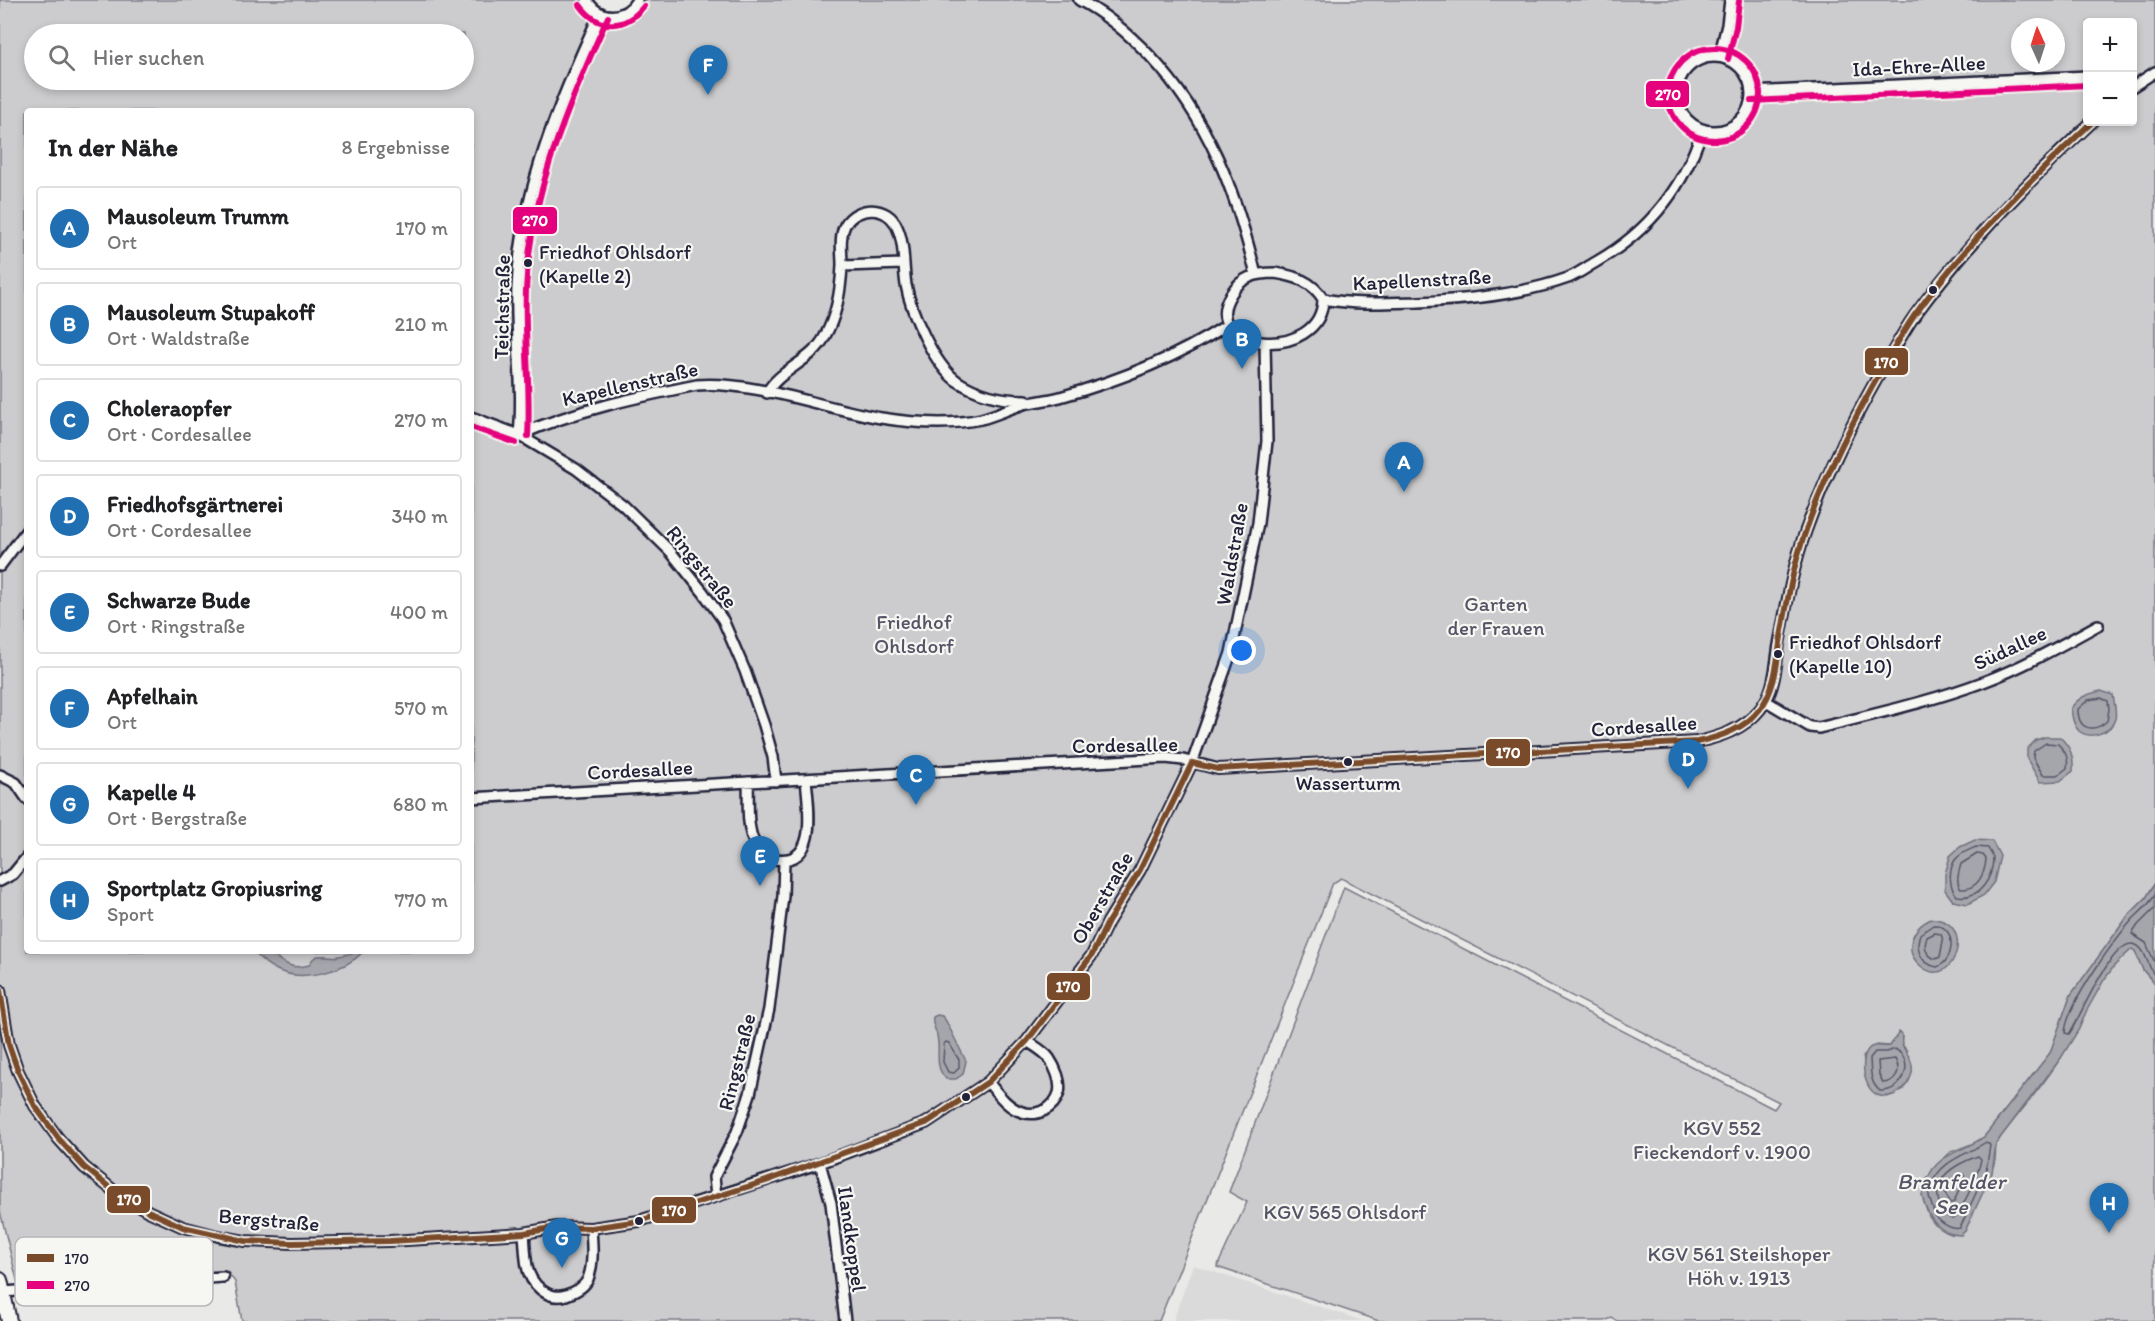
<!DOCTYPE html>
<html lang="de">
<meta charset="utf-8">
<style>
:root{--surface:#fff;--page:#f2f2f2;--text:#202124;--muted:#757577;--line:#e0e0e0;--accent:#1f6fb2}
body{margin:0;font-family:Itim,sans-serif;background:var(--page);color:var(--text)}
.controls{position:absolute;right:18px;top:18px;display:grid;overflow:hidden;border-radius:6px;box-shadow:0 3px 9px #0003}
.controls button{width:54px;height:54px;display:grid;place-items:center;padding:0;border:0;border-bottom:2px solid var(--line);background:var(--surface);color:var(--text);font:30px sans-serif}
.compass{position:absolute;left:2011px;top:18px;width:54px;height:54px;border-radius:50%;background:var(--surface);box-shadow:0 3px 9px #0003;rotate:357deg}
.you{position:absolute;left:1242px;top:651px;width:21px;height:21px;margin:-15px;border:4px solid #fff;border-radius:50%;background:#1a73e8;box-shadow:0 0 0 9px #1a73e833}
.badge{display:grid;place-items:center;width:39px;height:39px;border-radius:50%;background:var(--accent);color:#fff;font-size:20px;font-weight:700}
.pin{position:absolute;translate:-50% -50px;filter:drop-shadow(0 2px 3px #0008)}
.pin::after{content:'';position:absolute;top:32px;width:21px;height:18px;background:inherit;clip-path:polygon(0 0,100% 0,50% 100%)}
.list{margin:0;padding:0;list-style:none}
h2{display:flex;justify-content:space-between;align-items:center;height:78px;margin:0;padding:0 24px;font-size:26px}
h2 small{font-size:20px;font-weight:400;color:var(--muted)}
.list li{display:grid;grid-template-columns:39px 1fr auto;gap:18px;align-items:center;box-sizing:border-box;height:84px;margin:0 12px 12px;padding:0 12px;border:2px solid var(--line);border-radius:6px}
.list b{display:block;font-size:22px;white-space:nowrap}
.list p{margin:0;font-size:20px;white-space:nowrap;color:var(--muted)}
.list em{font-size:20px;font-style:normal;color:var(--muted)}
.icon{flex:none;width:33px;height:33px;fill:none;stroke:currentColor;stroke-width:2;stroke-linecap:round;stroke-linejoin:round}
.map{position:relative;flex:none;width:2155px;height:1321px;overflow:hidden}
.search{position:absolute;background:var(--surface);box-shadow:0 3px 9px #0003;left:24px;top:24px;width:450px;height:66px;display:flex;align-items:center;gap:15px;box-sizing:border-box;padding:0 21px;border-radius:33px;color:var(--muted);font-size:22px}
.panel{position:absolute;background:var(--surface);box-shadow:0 3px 9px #0003;left:24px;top:108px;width:450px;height:846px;border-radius:6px}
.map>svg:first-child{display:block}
.built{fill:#dadada}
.green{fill:#ccccce;stroke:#777784;stroke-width:1.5;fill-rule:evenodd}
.water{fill:#a5a5ac;stroke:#71717f;stroke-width:1.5}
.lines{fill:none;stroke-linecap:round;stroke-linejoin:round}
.shore{stroke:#565668;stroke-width:1.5}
.street-casing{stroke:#22223b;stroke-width:14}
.secondary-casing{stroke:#22223b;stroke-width:18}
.street{stroke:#f6f6f2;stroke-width:9}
.secondary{stroke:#f6f6f2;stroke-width:14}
.bus-1-casing{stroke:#f6f6f2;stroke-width:10}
.bus-2-casing{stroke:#f6f6f2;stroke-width:10}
.bus-1{stroke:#7a4b2a;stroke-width:6}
.bus-2{stroke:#e5007d;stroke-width:6}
.bus-dot{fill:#22223b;stroke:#f6f6f2;stroke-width:2}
.labels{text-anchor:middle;stroke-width:4.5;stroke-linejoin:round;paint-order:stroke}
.bus-label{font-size:20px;fill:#22223b;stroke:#f6f6f2;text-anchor:start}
.street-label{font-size:21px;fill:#22223b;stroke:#f6f6f2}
.park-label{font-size:21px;fill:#555567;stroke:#f6f6f2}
.water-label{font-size:22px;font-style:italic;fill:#565668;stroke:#f6f6f2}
.key{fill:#f6f6f2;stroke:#b6b6bb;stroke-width:1.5}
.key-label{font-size:16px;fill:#22223b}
.line-badge{stroke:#f6f6f2;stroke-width:2}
.badge-label{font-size:16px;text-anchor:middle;font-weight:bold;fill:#fff}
</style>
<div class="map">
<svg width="2155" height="1321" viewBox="0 0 2155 1321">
<rect width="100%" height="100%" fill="#e9e9e7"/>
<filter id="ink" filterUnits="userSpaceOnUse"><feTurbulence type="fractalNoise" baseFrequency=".0167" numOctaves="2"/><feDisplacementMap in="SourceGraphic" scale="12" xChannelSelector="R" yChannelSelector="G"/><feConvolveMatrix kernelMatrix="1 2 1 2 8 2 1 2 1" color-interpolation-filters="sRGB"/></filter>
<g filter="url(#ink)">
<path class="built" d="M1193,1265L1363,1321H1173Z"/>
<path class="green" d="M0,0H580C596,25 634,32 645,0H2155V883L2146,898L2128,916L2070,996L2050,1053L1984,1137L1974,1143L1951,1152L1942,1160L1933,1169L1924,1186V1201L1929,1217L1935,1225L1951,1234L1965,1231L1995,1162L1996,1144L2000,1138C2020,1111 2044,1085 2061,1057C2083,1022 2097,974 2132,949L2135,951L2143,970L2155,984V1321H1617L1612,1318L1604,1321H1379L1217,1267L1247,1202L1229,1192L1344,887L1774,1109L1779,1102L1341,878L1333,883L1159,1321H242L235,1282L227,1271L181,1272L18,1284L0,1211ZM2088,22H2132V122H2088ZM2020,27H2056V63H2020ZM34,34H464V80H34ZM27,111H471V951H27ZM1902,1037L1901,1043L1907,1051L1904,1089L1887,1097L1865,1065L1863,1057L1877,1045L1890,1046Z"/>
<path class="water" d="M2101,691L2113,695C2114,703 2117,711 2115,719C2111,733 2090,740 2079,731C2073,725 2072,716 2071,708C2079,697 2087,694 2101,691Z
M2045,737H2060C2071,748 2074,756 2073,771L2060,781L2040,782L2027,759V749L2036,740Z
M1975,840L1992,841L2000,856L1994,882L1984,895L1968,904L1953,901L1945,890V874L1950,856L1960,847Z
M2155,883V984L2143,970L2135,951L2132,949L2115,965L2104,980L2086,1012L2079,1029L2061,1058L2000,1138L1996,1144L1992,1173L1965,1231L1961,1235C1938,1236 1926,1214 1922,1195C1932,1152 1954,1157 1984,1137L2050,1053L2070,996L2128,916L2146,898Z
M1931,919C1978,919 1954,992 1922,967C1902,952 1911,928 1931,919Z
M253,951C258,951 264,950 268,952C282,961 290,971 309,965C316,949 327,959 339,956C348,955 354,951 364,951C345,971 305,982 279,971C269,967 260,959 253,951Z
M937,1015L942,1016L946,1021L966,1061L963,1074L956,1079H946C933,1065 941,1052 937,1036C936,1028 931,1025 933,1017Z
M1899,1032L1902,1034C1902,1037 1901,1040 1902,1043C1904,1053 1914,1057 1912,1073C1910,1081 1905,1088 1899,1092C1863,1113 1856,1055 1871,1047C1877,1044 1883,1047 1890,1046Z"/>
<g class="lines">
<path class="shore" d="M2101,698L2108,701L2109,709L2107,721C2093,733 2078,730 2078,709L2088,700Z
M2046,743L2058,744C2065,751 2069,757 2067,768L2058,775H2043L2033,758L2034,751Z
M1976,847L1988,848L1993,857C1993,877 1981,900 1957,896C1949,887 1948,871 1955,860C1960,853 1969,850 1976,847Z
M1977,854L1983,855L1986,859C1985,873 1978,890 1961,889C1955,882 1959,872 1961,864Z
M2155,895C2149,905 2141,911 2133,919C2114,940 2066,1006 2065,1033L2069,1034C2079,1021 2113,934 2136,945C2146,949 2148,968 2155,976
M2155,908L2138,925L2132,934L2146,943L2155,963
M1933,925C1958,925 1955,961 1937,967C1920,964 1915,948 1920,934Z
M1935,933L1941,934L1943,941L1940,957L1936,959C1926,956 1923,947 1927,937Z
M946,1042L949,1043L959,1060V1068L954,1073L948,1072L943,1062L944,1044Z
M1895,1049C1916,1061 1904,1092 1880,1091C1869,1082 1871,1070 1870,1058L1875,1052H1886Z
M1895,1059C1902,1071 1896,1082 1883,1083L1879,1075L1878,1061Z
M1986,1142L1990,1145L1986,1171L1960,1228C1953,1230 1944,1225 1939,1220C1934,1216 1933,1208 1931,1203C1928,1196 1928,1192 1931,1185C1942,1159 1965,1156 1986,1142Z
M1978,1156L1981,1159C1978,1177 1965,1202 1955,1218L1952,1219C1945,1215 1943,1213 1940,1205C1929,1178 1956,1164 1978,1156Z
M1960,1174L1964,1175V1178L1954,1202L1950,1203L1945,1193L1951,1183Z"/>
<g class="street-casing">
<path id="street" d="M587,0C599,21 625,20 637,0
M1079,0C1106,14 1129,34 1150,56C1209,119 1236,192 1256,275
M1677 94a37 37 0 1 1 74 0a37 37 0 1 1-74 0Z
M1719,57L1727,25L1730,0
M2132,87L2155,72
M1751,92L2088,76
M842,266L903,264
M1275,273C1295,276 1312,281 1323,299C1322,364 1195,351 1231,294C1241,277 1256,273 1275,273Z
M1323,299C1355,305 1387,303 1419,302C1468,300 1521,295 1568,278C1578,274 1587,267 1596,262C1648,232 1684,188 1702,130
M767,393C778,370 813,361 825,336C837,315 841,289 842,265C842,252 839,237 845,225C857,205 888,205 897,227C905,244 903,266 906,285C911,312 934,365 957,381C977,394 1002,400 1026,400
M471,417L519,435L576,469L623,505L670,551L703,592L723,620L745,671L764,725L773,757L776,781
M519,435C576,410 637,397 697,385C756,381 822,408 881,418C913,423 948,426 981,419C997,415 1012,407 1028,403C1039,401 1049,400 1060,397C1118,381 1177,357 1227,325
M519,435C524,386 515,337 517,288C521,191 560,100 600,13
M0,566L27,530
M1766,701L1810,727L1819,728C1874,714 1930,702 1983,682C2023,667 2060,646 2098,625
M0,775L16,783L27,799
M748,782C749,801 746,825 754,842C757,851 766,858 775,859C820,866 808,805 806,779
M471,798L1166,758L1183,760L1218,769L1697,742C1722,737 1751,726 1765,702C1775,686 1776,663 1779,645C1786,607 1793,566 1806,530C1828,470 1856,413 1889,358C1897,344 1905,329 1915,315C1967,244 2028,181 2092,122
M0,881L13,874L27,857
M0,990L9,1045L18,1071L35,1106L58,1138L84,1167L114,1191L148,1211L183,1227L218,1236L245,1241L292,1243L390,1241L524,1233L557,1227L591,1228L639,1221L820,1163L926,1123L988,1082L1027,1041L1092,955L1108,922L1140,870L1192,763L1231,653L1258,523L1267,441L1265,343
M988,1082C997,1093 1008,1108 1022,1112C1037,1117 1054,1109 1059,1093C1062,1082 1055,1067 1049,1058C1044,1051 1034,1046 1027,1041
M820,1163L831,1203L845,1321
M716,1196L714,1177L737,1132L750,1094L769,1009L783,896L784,860
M524,1233C525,1244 525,1255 527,1266C530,1284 548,1301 566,1295C575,1292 584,1288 588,1279C594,1264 592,1244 591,1228
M3,1292L223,1277"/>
</g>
<g class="secondary-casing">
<path id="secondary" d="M0,1280L9,1321"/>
</g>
<use href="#street" class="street"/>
<use href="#secondary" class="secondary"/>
<g class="bus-1-casing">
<path id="bus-1" d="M1192,763L1218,769L1697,742C1720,737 1745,729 1760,709C1777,687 1777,657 1782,631C1788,597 1794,563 1806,530C1826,473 1854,418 1884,366C1894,349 1903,332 1914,316C1966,244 2028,182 2092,122
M0,990L9,1045L18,1071L35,1106L58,1138L84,1167L114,1191L148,1211L183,1227L245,1241L292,1243L390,1241L524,1233L557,1227L591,1228L639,1221L766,1181L926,1123L988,1082L1027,1041L1092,955L1108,922L1140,870L1192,763"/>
</g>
<g class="bus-2-casing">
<path id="bus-2" d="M580,5C599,31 625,30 644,6
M1668 94a46 46 0 1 1 92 0a46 46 0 1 1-92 0Z
M1728,59L1736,27L1739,1
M1751,101L2088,85
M471,427L516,443
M528,436C531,387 524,339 526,290C530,193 569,103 608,17"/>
</g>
<use href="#bus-1" class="bus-1"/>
<use href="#bus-2" class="bus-2"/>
</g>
</g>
<g class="bus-dot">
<circle cx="528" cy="263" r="5"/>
<circle cx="1933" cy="290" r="5"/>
<circle cx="1778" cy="654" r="5"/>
<circle cx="1348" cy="762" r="5"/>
<circle cx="966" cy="1097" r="5"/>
<circle cx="639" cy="1221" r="5"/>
</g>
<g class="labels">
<g class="bus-label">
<text x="539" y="259">Friedhof Ohlsdorf<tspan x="539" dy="24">(Kapelle 2)</tspan></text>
<text x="1789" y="649">Friedhof Ohlsdorf<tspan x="1789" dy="24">(Kapelle 10)</tspan></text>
<text x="1348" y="790" text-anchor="middle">Wasserturm</text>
</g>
<g class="street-label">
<text transform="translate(1919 66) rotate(-3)" y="7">Ida-Ehre-Allee</text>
<text transform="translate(1422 280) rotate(-3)" y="7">Kapellenstraße</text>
<text transform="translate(502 307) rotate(-89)" y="7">Teichstraße</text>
<text transform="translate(630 384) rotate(-13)" y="7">Kapellenstraße</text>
<text transform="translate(1232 554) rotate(-80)" y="7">Waldstraße</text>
<text transform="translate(702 567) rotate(51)" y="7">Ringstraße</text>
<text transform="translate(2010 648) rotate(-25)" y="7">Südallee</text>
<text transform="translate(1644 726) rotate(-4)" y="7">Cordesallee</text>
<text transform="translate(1125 745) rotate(-1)" y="7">Cordesallee</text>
<text transform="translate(640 770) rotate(-3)" y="7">Cordesallee</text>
<text transform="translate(1102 898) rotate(-60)" y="7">Oberstraße</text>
<text transform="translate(737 1062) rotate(-76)" y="7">Ringstraße</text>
<text transform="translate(269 1220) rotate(5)" y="7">Bergstraße</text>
<text transform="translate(852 1239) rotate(82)" y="7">Ilandkoppel</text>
</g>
<g class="park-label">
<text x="1496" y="611">Garten<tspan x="1496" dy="24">der Frauen</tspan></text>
<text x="914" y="629">Friedhof<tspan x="914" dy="24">Ohlsdorf</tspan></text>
<text x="1722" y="1135">KGV 552<tspan x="1722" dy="24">Fieckendorf v. 1900</tspan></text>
<text x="1345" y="1219">KGV 565 Ohlsdorf</text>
<text x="1739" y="1261">KGV 561 Steilshoper<tspan x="1739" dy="24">Höh v. 1913</tspan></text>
</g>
<g class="water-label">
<text x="1951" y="1189">Bramfelder<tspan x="1951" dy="25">See</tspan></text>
</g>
</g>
<rect x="15" y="1237" width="198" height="69" rx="9" class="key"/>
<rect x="27" y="1254" width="27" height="8" fill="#7a4b2a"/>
<rect x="27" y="1281" width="27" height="8" fill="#e5007d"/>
<g class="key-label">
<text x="64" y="1264">170</text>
<text x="64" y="1291">270</text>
</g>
<g class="line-badge">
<rect x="1645" y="80" width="45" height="28" rx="6" fill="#e5007d"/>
<rect x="512" y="206" width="46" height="29" rx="6" fill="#e5007d"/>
<rect x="1864" y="347" width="45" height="29" rx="6" fill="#7a4b2a"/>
<rect x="1485" y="738" width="46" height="29" rx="6" fill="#7a4b2a"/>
<rect x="1046" y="972" width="45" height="29" rx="6" fill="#7a4b2a"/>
<rect x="106" y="1185" width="45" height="29" rx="6" fill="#7a4b2a"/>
<rect x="651" y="1196" width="46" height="28" rx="6" fill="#7a4b2a"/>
</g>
<g class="badge-label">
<text x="1668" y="100">270</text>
<text x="535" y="226">270</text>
<text x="1886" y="368">170</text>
<text x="1508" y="758">170</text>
<text x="1068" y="992">170</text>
<text x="129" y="1205">170</text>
<text x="674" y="1216">170</text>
</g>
</svg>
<div class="controls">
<button>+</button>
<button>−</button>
</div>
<svg class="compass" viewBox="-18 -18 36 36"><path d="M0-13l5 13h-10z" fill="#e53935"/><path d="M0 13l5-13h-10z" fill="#757577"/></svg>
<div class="you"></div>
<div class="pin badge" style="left:1404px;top:492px">A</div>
<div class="pin badge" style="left:1242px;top:369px">B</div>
<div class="pin badge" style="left:916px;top:805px">C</div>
<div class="pin badge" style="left:1688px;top:789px">D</div>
<div class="pin badge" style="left:760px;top:886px">E</div>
<div class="pin badge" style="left:708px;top:95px">F</div>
<div class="pin badge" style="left:562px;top:1268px">G</div>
<div class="pin badge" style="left:2109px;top:1233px">H</div>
<div class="search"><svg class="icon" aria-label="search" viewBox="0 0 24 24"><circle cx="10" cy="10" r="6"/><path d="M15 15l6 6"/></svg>Hier suchen</div>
<section class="panel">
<h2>In der Nähe<small>8 Ergebnisse</small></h2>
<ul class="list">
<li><span class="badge">A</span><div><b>Mausoleum Trumm</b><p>Ort</p></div><em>170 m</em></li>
<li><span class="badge">B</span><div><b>Mausoleum Stupakoff</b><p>Ort · Waldstraße</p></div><em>210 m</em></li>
<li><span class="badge">C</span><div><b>Choleraopfer</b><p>Ort · Cordesallee</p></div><em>270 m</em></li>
<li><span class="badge">D</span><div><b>Friedhofsgärtnerei</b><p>Ort · Cordesallee</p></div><em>340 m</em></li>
<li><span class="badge">E</span><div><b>Schwarze Bude</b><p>Ort · Ringstraße</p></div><em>400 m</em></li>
<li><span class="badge">F</span><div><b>Apfelhain</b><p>Ort</p></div><em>570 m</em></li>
<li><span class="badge">G</span><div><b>Kapelle 4</b><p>Ort · Bergstraße</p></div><em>680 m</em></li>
<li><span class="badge">H</span><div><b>Sportplatz Gropiusring</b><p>Sport</p></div><em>770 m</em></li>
</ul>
</section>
</div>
